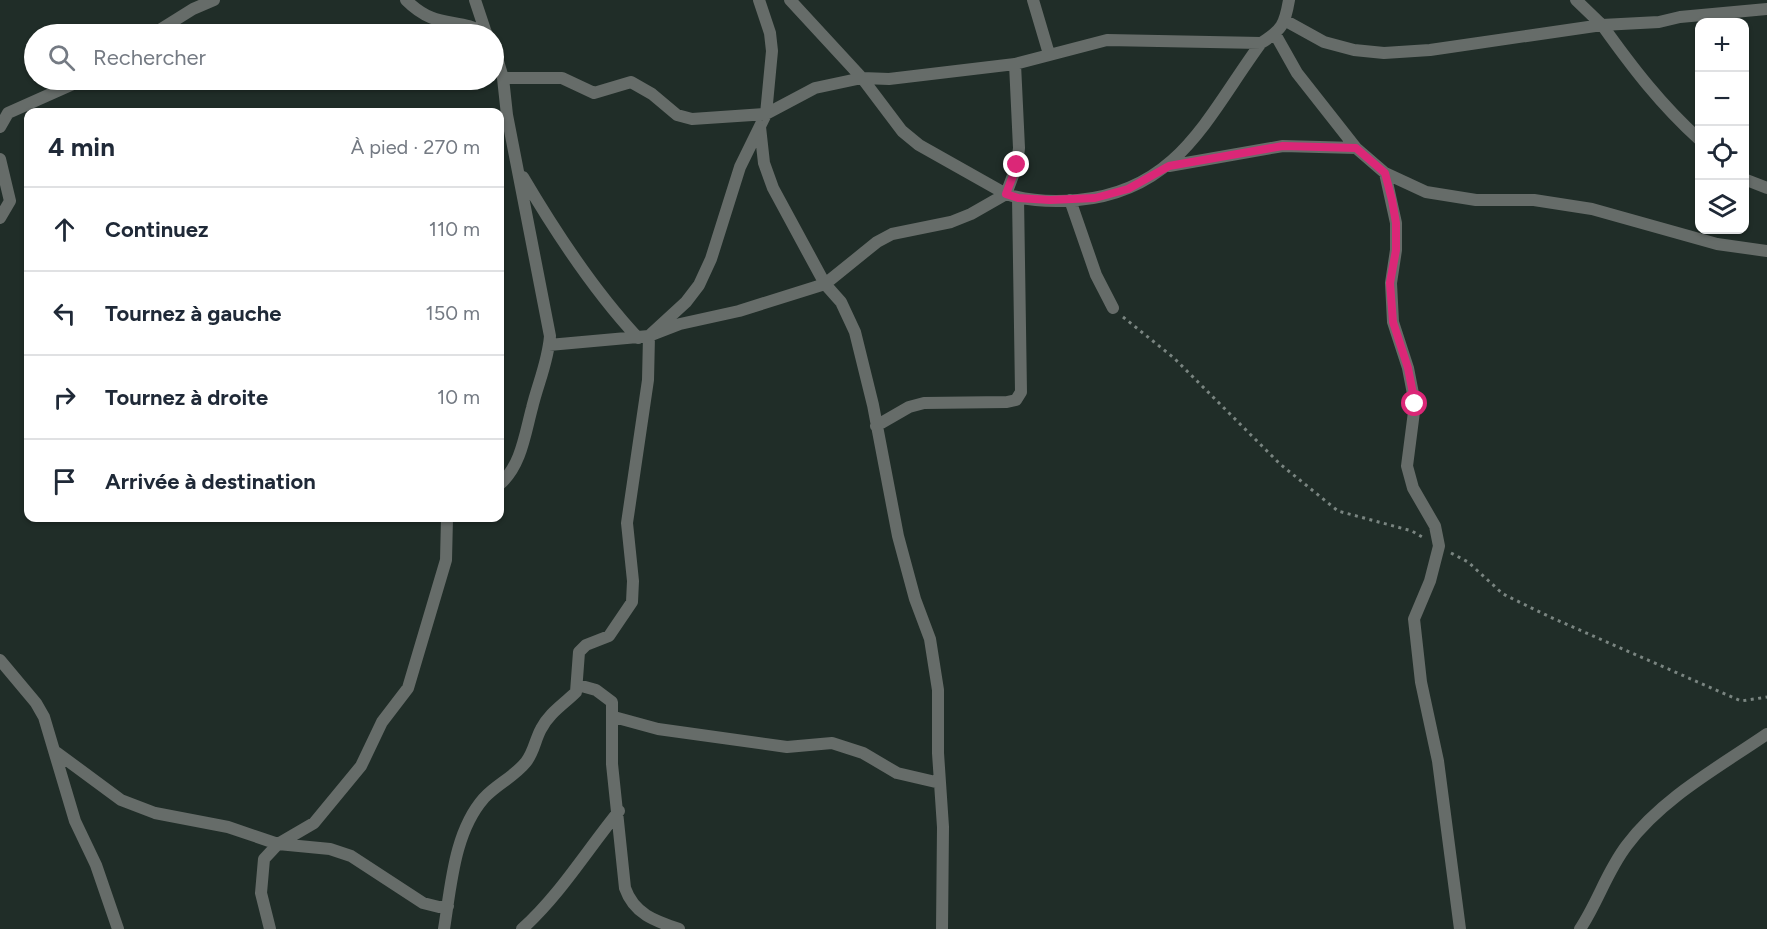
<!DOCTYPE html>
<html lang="fr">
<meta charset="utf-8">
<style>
:root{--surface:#fff;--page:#f2f2f3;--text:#1f2937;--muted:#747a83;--line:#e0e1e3}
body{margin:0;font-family:Figtree,sans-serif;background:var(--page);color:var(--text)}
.controls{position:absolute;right:18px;top:18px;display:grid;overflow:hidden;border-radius:12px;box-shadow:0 2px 4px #0004}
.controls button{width:54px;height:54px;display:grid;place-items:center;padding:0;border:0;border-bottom:2px solid var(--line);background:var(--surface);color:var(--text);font:30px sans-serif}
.stop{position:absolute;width:18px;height:18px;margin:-14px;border:4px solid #db2777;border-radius:50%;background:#fff}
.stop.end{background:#db2777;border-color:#fff;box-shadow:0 2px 6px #0008}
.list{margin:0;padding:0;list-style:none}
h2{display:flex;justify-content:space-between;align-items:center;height:78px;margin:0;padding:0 24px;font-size:26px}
h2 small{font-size:20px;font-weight:400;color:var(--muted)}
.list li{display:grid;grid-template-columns:39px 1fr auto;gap:18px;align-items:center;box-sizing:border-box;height:84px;padding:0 24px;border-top:2px solid var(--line)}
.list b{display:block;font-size:22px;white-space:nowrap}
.list em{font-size:20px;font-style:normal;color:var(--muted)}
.icon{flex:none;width:33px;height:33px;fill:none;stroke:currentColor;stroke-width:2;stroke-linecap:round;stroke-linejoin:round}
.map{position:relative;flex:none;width:1767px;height:929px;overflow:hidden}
.search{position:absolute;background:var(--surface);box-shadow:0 2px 4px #0004;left:24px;top:24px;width:480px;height:66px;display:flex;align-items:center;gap:15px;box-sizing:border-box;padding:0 21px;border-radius:33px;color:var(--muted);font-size:22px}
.panel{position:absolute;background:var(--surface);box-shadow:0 2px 4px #0004;left:24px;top:108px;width:480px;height:414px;border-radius:12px}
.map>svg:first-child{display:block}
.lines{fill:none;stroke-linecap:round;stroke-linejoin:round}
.path{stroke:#7a8581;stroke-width:3;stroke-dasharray:3 4.5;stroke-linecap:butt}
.minor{stroke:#666c69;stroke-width:12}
.route{stroke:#db2777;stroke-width:8}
</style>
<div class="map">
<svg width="1767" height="929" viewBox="0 0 1767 929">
<rect width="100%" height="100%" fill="#202d28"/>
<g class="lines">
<path class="path" d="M1123,317L1174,358L1280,464L1338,511L1412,531L1424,538
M1451,553L1468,562L1503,594L1550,617L1741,701L1767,697"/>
<path class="minor" d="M406,0C437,31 457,16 487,34
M475,0L486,33
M790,0L862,78L889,79L1015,64L1107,40L1261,43C1282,30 1285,24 1289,0
M1033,0L1049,54
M1576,0L1602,25L1659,22L1680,17L1767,9
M1286,21L1324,42L1354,50L1384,53L1430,50L1602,25C1632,67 1661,105 1700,140
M153,34L193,9L214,0
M1275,34L1297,73L1356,148L1385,173L1426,192L1476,200H1534L1592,209L1717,244L1767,251
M494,48L503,78L507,115L550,336C548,362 538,383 532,408C525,434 521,466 500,484
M503,78H562L594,93L631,82L652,94L677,115L692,119L766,114L815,88L862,78L902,131L919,145L1006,194C1028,201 1055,202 1078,200C1179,191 1208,115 1261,43
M0,127L8,113L82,80
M760,127L764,163L773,188L825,284L841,302L855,332L873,405L898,536L915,599L930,639L938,690V753L943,827L942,929
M0,159L10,201L0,218
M1169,166L1283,146L1356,148
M1385,173L1396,223V250L1391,283L1393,322L1408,368L1415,404L1407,466L1413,488L1435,526L1439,546L1430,581L1414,619L1421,682L1438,761L1460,929
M523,177C556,233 593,290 638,338
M1744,179L1767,188
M1070,200L1096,275L1113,308
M549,345L649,336L686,302L699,285L711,259L740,167L766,114L772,51L770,33L759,0
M876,426L909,407L924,403L1007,402L1016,400L1021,392L1018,197
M0,660L36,703L44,717L75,821L96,865L118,929
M578,685L596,690L612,702V764L625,888C634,914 655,921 679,929
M614,717L658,729L787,747L832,743L863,753L897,773L940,783
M56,752L121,800L155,813L228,827L278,844L330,849L351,856L423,903L439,907L448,906
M270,929L261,893L264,859L278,844L314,823L361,766L382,722L408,688L446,560L447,518
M444,929C451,886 454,832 484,798C497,784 514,777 526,762C534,752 535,740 541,729C549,713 564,704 576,692L579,652L586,645L609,636L632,602L633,581L627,523L648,380L649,336L680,324L739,311L825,284L877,242L892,234L951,222L971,214L1006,194L1017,165L1019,148L1015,64
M522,929C560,895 587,850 619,811
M1580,929C1598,902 1607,871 1627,845C1662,798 1719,767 1767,734"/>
</g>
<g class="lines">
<path class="route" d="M1017,165L1006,194L1018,198L1050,200L1095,198L1128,189L1169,166L1283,146L1356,148L1385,173L1392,200L1396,223V250L1390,283L1393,322L1408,368L1415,404"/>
</g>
</svg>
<div class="controls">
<button>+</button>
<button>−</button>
<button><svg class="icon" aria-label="locate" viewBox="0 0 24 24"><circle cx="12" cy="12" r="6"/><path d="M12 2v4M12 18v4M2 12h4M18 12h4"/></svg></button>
<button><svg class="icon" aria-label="layers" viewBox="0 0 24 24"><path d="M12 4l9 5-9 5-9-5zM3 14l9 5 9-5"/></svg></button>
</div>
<div class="stop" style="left:1415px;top:404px"></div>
<div class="stop end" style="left:1017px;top:165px"></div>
<div class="search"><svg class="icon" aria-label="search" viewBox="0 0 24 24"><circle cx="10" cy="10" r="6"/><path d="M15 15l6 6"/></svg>Rechercher</div>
<section class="panel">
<h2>4 min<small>À pied · 270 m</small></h2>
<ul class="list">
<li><svg class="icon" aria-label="ahead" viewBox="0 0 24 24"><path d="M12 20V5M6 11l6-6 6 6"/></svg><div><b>Continuez</b></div><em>110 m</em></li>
<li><svg class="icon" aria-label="left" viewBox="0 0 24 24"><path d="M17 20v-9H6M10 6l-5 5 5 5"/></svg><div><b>Tournez à gauche</b></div><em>150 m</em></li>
<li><svg class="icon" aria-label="right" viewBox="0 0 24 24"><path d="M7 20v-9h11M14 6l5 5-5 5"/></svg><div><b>Tournez à droite</b></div><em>10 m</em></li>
<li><svg class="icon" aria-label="arrive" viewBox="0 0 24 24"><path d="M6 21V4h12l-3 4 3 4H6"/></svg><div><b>Arrivée à destination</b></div></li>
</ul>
</section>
</div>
